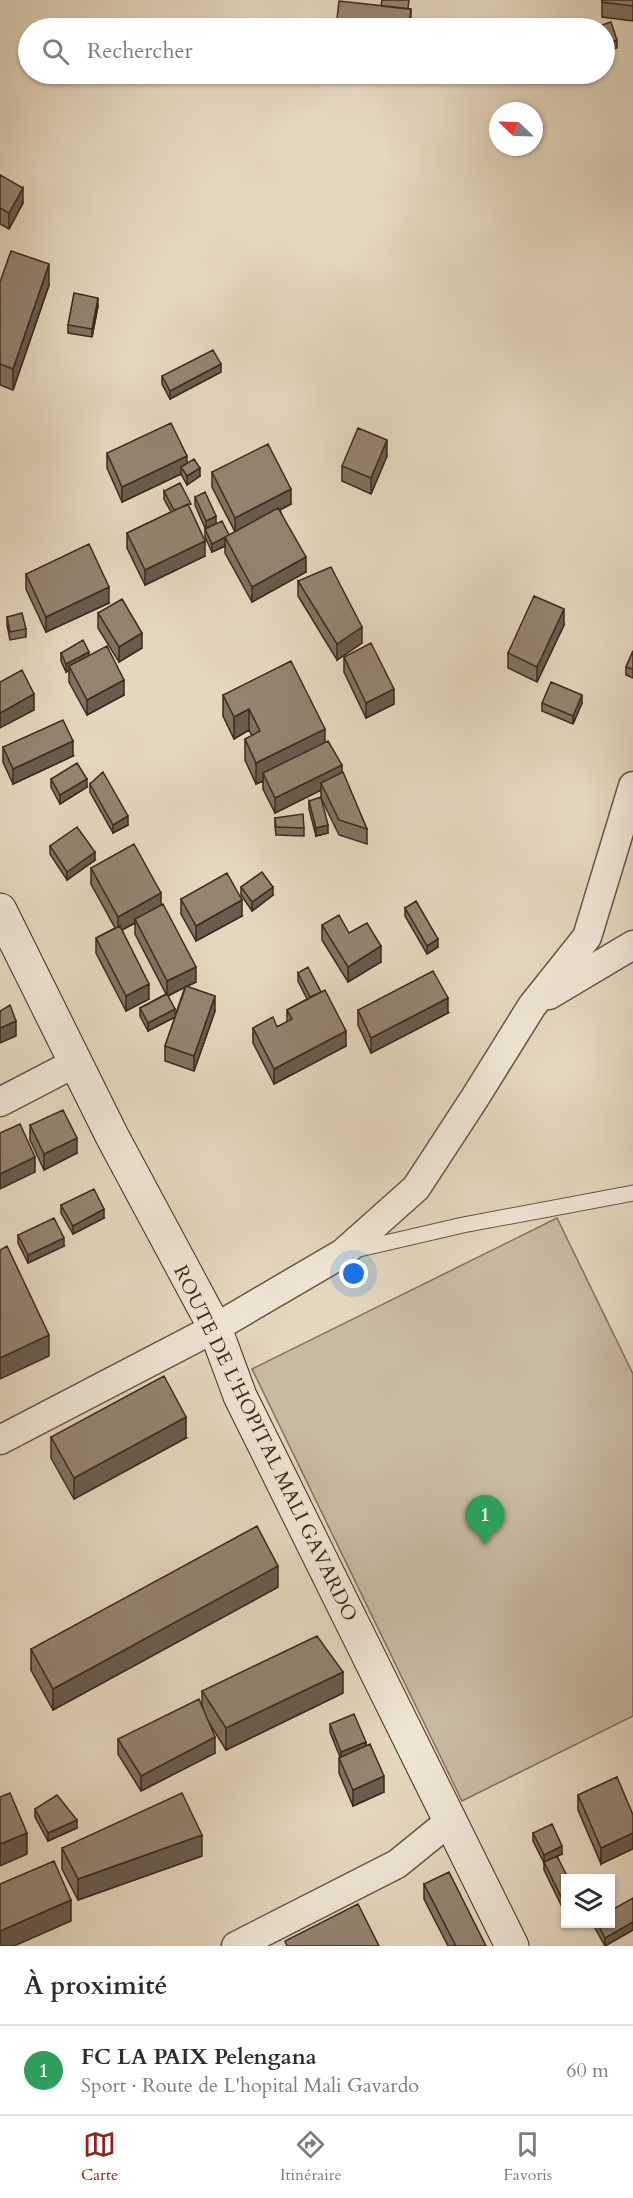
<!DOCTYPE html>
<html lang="fr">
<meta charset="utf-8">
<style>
:root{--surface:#fff;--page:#f2f2f3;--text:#2b2b33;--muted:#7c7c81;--line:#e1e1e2;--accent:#8f2418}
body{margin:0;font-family:Cardo,serif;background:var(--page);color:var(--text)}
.controls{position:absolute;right:18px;bottom:18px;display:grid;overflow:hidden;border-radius:0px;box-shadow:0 2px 4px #0004}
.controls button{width:54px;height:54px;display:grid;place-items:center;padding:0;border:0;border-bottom:2px solid var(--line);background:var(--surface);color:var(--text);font:30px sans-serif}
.compass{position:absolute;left:489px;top:102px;width:54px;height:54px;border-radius:50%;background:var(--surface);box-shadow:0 2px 4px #0004;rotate:293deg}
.you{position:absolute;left:354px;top:1274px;width:21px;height:21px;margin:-15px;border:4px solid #fff;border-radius:50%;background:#1a73e8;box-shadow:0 0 0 9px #1a73e833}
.badge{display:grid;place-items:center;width:39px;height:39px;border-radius:50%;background:var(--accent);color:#fff;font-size:20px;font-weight:700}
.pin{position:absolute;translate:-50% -50px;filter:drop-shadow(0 2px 3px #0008)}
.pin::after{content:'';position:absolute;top:32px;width:21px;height:18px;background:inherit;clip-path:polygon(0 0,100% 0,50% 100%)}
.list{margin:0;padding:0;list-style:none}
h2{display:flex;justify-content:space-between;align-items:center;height:78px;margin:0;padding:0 24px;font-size:26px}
h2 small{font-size:20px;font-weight:400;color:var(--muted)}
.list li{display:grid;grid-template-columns:39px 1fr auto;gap:18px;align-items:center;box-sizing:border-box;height:90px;padding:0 24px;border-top:2px solid var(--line)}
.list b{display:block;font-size:22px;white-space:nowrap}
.list p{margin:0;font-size:20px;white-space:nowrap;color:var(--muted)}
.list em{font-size:20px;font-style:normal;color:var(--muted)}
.icon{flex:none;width:33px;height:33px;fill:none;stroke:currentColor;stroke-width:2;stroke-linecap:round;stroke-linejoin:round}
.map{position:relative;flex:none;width:633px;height:1946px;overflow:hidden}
.search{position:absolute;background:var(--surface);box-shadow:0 2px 4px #0004;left:18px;right:18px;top:18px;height:66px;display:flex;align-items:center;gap:15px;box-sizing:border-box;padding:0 21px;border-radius:33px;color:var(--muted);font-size:22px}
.sheet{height:168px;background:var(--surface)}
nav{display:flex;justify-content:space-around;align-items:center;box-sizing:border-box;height:84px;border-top:2px solid var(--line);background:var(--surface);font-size:16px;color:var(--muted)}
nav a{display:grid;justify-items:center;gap:3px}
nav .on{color:var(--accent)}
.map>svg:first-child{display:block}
.green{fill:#c7baa2;stroke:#827260;stroke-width:1.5}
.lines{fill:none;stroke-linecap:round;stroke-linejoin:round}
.lane-casing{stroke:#665646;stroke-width:17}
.street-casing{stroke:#665646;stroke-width:31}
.secondary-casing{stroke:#3d2b1e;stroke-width:35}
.lane{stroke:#ede5d4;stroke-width:15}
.street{stroke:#ede5d4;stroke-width:28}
.secondary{stroke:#ede5d4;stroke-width:33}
.wall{fill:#7e7261;stroke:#3d2b1e;stroke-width:1.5;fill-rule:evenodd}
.shaded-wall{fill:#675c4f;stroke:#3d2b1e;stroke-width:1.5}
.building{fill:#938471;stroke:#3d2b1e;stroke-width:1.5}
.labels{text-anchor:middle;stroke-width:4.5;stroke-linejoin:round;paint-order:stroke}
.street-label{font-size:20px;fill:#3d2b1e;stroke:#ede5d4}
</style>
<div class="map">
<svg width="633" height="1946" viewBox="0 0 633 1946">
<rect width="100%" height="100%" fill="#e3d7bd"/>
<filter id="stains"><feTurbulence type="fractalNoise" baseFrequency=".00333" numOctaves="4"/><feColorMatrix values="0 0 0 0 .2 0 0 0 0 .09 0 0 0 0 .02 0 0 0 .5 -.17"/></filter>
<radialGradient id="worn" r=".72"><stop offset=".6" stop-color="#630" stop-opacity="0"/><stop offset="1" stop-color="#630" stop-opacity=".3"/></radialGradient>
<path class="green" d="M557,1218L633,1374V1716L462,1801L252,1369Z"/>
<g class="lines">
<g class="lane-casing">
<path id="lane" d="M355,1250L463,1225L633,1193"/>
</g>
<g class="street-casing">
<path id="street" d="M549,995L633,945
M0,1102L75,1063
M0,1440L215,1328L343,1253L416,1188L476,1096L532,1006L587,937L633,786
M236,1946L397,1864L450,1821"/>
</g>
<g class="secondary-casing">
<path id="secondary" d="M0,910L112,1136L215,1328L240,1396L512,1946"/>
</g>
<use href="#lane" class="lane"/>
<use href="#street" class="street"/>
<use href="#secondary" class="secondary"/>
</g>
<path class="wall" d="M602,0H633V21L602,17Z
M0,175L23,203L9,229L0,224Z
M0,282L49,285L13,390L0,385Z
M98,306L92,337L68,333V325Z
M221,372L170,399L162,384V376Z
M107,453L187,464L200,476L187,485L181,474L122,502L107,468Z
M387,456L371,494L342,481V466Z
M212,472L291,504L280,510L306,572L252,602L225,553V546L212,552L205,537V528L195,505V497L216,523L229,535L235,532L212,487Z
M164,491L205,556L145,585L127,548V533L171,512L164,499Z
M26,574L109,603L46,632L26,589Z
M298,581L362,643L337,660L298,596Z
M98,613L142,648L119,662L98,628Z
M7,617L26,629V637L10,640L7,625Z
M564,625L537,682L508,668V653Z
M633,651V678L626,675V667Z
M61,653L89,656L124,695L87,715L69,682V670L66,672L61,661Z
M344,657L394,704L366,718L344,672Z
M223,695L325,743L342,772L367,829V844L339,835L321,798V790L275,813L263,789V781L256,784L245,760V739L252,736L249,730L234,739L223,716Z
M542,703H582L573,724L542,711Z
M3,747L73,756L13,784L3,762Z
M51,779L87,787L60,804L51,787Z
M90,784L128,825L113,833L90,792Z
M309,801L328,833L316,836L309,809Z
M275,818L304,828V836L276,835L275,826Z
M50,846L95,860L67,880L50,854Z
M91,868L161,905L196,982L187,986L215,1011L194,1071L165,1061V1046L175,1017L148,1031L140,1016V1008L166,994L135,934V923L122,930L149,999L126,1011L96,953V938L115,928L91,884ZM185,987L175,1016L168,996Z
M241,887L273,895L252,911L241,895Z
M181,899L242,916L196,941L181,914Z
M405,908L438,947L427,954L405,916Z
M322,925L349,933L381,962L348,982L322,940Z
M298,973L346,1046L274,1084L253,1043V1028L277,1027L287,1022V1010L307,999L298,981Z
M358,1010L448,1013L371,1053L358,1025Z
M30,1125L77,1153L44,1170L30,1140Z
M61,1205L104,1218L73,1234L61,1213Z
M18,1235L64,1246L28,1263L18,1243Z
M51,1437L186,1438L74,1499L51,1458Z
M278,1587L53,1710L31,1670V1649Z
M202,1691L343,1693L226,1750L208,1721L215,1753L141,1791L118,1754V1739L202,1708Z
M330,1724L366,1746L384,1792L353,1806L339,1773V1758L340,1757L330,1732Z
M617,1777L601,1864L578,1810V1795Z
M35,1809L77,1828L48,1841L35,1817Z
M533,1833L562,1854L557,1856L566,1878V1915L544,1870V1863L533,1841Z
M62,1848L202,1856L78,1900L62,1869Z
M424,1884L486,1946H448L424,1899Z
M633,1898V1930L605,1946L595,1928V1923H610Z"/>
<path class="shaded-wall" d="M411,9V28H409Z
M617,40V48L604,52V44Z
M23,188V203L9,229V213Z
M49,264V285L13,390V369Z
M98,298V306L92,337V329Z
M221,364V372L170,399V391Z
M387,440V456L371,494V478Z
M187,456V471L181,467V474L122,502V487Z
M200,468V476L187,485V476Z
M291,489V504L235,533V518Z
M216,516V524L206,529V521Z
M225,537V546L212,552V544Z
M205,541V556L145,585V570Z
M306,557V572L252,602V587Z
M109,587V603L46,632V617Z
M564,609V625L537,682V667Z
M362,627V643L337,660V644Z
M142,633V648L119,662V647Z
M89,652V660L69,666V670L66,672V664Z
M124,680V695L87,715V700Z
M394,689V704L366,718V703Z
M34,694V710L0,728V713Z
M582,695V703L573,724V716Z
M249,709V730L234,739V717Z
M325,729V750L263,773V781L256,784V763Z
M73,741V756L13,784V769Z
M342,765V780L321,783V790L275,813V798Z
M87,779V787L60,804V795Z
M128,816V825L113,833V825Z
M328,825V833L316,836V828Z
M95,852V860L67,880V872Z
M273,887V895L252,911V902Z
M161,893V908L135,919V923L118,932V917Z
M242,900V916L196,941V926Z
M438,939V947L427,954V946Z
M381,946V962L348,982V967Z
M196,967V982L167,996V981Z
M149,984V999L126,1011V996Z
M215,996V1011L194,1071V1056Z
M448,998V1013L371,1053V1038Z
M175,1009V1017L148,1031V1023Z
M16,1021V1036L0,1043V1028Z
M346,1031V1046L274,1084V1069Z
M77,1138V1153L44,1170V1154Z
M35,1157V1172L0,1189V1174Z
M104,1209V1218L73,1234V1226Z
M64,1238V1246L28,1263V1255Z
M49,1335V1356L0,1379V1358Z
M186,1417V1438L74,1499V1478Z
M278,1566V1587L53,1710V1689Z
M343,1672V1693L226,1750V1728Z
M215,1737V1753L141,1791V1776Z
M366,1742V1750L341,1760V1752Z
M384,1776V1792L353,1806V1790Z
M77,1820V1828L48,1841V1833Z
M27,1833V1854L0,1866V1844Z
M633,1833V1849L601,1864V1848Z
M202,1835V1856L78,1900V1879Z
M562,1846V1854L544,1863V1855Z
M71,1900V1921L14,1946H0V1931Z
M633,1922V1930L605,1946V1938Z"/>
<path class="building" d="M382,0H409L408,9L381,6Z
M602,0H633V6L602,2Z
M339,1L411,9L409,28H336Z
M611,22L617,40L604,44V28H593Z
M0,175L23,188L9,213L0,208Z
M11,251L49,264L13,369L0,364V282Z
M74,293L98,298L92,329L68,325Z
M213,350L221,364L170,391L162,376Z
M171,423L187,456L122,487L107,453Z
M358,428L387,440L371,478L342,466Z
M268,444L291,489L235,518L212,472Z
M194,459L200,468L187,476L181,467Z
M180,483L191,504L174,510L164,491Z
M205,492L216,516L206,521L195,497Z
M188,504L205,541L145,570L127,533Z
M278,508L306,557L252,587L225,537Z
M222,521L229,535L212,544L205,529Z
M89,544L109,587L46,617L26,574Z
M331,567L362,627L337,644L298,581Z
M534,596L564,609L537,667L508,653Z
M122,599L142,633L119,647L98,613Z
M22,613L26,629L10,632L7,617Z
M83,640L89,652L66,664L61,653Z
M371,643L394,689L366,703L344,657Z
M107,646L124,680L87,700L69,666Z
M633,651V669L626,667Z
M291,661L325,729L256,763L245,739L260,731L249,709L234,717L223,695Z
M22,670L34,694L0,713V682Z
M551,682L582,695L573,716L542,703Z
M63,720L73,741L13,769L3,747Z
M328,741L342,765L275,798L263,773Z
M77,763L87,779L60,795L51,779Z
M103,772L128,816L113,825L90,784Z
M343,772L367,829L339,820L321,783Z
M321,797L328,825L316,828L309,801Z
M303,814L304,828L276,827L275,818Z
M77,827L95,852L67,872L50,846Z
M134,844L161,893L118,917L91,868Z
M262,872L273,887L252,902L241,887Z
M227,873L242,900L196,926L181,899Z
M416,901L438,939L427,946L405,908Z
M163,904L196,967L167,981L135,919Z
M339,915L349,933L367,923L381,946L348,967L322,925Z
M120,926L149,984L126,996L96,938Z
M308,967L321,992L310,997L298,973Z
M433,971L448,998L371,1038L358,1010Z
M186,986L215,996L194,1056L165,1046Z
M325,990L346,1031L274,1069L253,1028L273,1017L277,1027L292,1019L287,1010Z
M167,994L175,1009L148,1023L140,1008Z
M10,1005L16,1021L0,1028V1011Z
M63,1110L77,1138L44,1154L30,1125Z
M20,1124L35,1157L0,1174V1133Z
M94,1189L104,1209L73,1226L61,1205Z
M54,1218L64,1238L28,1255L18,1235Z
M7,1246L49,1335L0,1358V1250Z
M164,1376L186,1417L74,1478L51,1437Z
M257,1526L278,1566L53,1689L31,1649Z
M317,1636L343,1672L226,1728L202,1691Z
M199,1699L215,1737L141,1776L118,1739Z
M354,1714L366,1742L341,1752L330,1724Z
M370,1744L384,1776L353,1790L339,1758Z
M617,1777L633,1815V1833L601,1848L578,1795Z
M10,1793L27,1833L0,1844V1797Z
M182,1793L202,1835L78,1879L62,1848Z
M57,1795L77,1820L48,1833L35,1809Z
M552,1824L562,1846L544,1855L533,1833Z
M557,1856L568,1878H566V1907L544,1862Z
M54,1861L71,1900L0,1931V1884Z
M449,1872L486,1946H456L424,1884Z
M633,1898V1922L605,1938L597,1923H610V1911Z
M358,1904L379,1946H287L285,1941Z"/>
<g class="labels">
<g class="street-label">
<text transform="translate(266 1443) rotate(64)" y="7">ROUTE DE L'HOPITAL MALI GAVARDO</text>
</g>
</g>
<rect width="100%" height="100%" filter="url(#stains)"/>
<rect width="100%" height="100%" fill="url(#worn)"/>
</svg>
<div class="controls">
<button><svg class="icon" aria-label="layers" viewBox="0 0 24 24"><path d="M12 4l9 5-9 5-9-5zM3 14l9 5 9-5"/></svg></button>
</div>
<svg class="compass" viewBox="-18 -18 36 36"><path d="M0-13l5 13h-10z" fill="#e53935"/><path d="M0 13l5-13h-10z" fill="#7c7c81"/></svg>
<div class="you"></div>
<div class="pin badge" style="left:485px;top:1545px;background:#2e9e5b">1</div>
<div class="search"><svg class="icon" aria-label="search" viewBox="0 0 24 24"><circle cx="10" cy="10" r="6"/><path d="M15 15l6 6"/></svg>Rechercher</div>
</div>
<section class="sheet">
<h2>À proximité<small></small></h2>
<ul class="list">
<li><span class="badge" style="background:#2e9e5b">1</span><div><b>FC LA PAIX Pelengana</b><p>Sport · Route de L'hopital Mali Gavardo</p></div><em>60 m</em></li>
</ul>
</section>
<nav>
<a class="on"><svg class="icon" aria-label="map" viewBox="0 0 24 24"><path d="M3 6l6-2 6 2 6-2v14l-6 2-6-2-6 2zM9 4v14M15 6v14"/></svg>Carte</a>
<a><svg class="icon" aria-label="directions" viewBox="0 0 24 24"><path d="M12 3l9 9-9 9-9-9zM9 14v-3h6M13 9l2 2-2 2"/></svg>Itinéraire</a>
<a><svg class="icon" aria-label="saved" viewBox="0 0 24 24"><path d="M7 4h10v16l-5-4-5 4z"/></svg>Favoris</a>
</nav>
